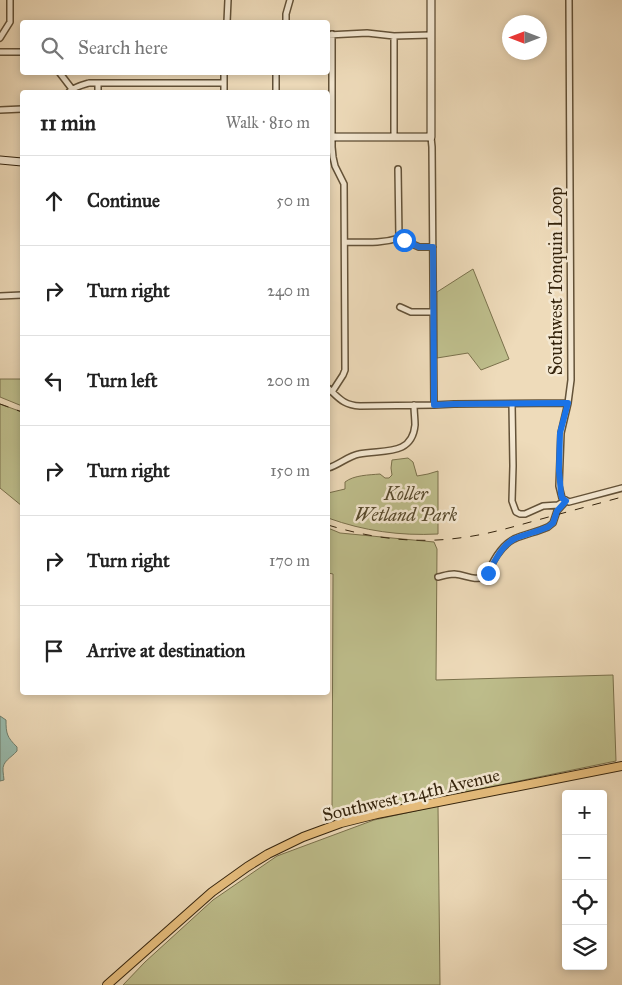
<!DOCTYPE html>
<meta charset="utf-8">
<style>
:root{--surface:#fff;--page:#f2f2f2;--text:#222;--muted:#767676;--line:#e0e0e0}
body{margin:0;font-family:"IM FELL Great Primer",serif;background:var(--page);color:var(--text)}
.controls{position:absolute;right:15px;bottom:15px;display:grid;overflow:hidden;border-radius:5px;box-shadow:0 2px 8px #0003}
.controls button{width:45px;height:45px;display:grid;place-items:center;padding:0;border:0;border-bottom:1px solid var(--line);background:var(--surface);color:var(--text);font:25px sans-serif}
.compass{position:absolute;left:502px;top:15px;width:45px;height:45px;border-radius:50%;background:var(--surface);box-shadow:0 2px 8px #0003;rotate:270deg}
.stop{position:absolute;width:15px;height:15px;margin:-11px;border:4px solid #1a73e8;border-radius:50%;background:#fff}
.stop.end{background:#1a73e8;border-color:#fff;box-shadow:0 1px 5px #0008}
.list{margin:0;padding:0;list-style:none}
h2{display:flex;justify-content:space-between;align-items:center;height:65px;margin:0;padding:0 20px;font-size:21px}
h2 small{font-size:16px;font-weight:400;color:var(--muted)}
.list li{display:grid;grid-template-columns:32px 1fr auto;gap:15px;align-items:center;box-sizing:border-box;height:90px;padding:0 20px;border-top:1px solid var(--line)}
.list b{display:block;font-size:19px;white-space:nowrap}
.list em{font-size:16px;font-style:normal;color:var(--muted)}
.icon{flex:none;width:28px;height:28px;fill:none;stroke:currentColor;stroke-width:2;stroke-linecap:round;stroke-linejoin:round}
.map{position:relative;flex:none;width:622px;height:985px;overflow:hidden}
.search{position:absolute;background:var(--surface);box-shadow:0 2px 8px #0003;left:20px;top:20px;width:310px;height:55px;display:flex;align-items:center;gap:12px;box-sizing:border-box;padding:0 18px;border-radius:5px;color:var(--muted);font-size:19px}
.panel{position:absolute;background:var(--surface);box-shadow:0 2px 8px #0003;left:20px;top:90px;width:310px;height:605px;border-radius:5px}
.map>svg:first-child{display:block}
.green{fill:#bebe8c;stroke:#7a714c}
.water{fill:#99bbad;stroke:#717f6d}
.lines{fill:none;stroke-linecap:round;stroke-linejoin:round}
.street-casing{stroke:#635238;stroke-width:8}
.secondary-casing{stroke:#35240d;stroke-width:9}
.primary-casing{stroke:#35240d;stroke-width:10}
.street{stroke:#f4e8d2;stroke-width:5}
.secondary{stroke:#f4e8d2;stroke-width:7}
.primary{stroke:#e7be7d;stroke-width:8}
.rail{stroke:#35240d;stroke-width:1;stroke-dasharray:9 9;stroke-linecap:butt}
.route{stroke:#1a73e8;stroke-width:6}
.labels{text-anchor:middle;stroke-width:5;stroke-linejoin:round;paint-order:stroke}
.street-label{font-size:18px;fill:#35240d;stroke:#f4e8d2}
.park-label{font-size:18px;font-style:italic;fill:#574a2d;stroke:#f4e8d2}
</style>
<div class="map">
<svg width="622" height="985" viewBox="0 0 622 985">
<rect width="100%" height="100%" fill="#eedbba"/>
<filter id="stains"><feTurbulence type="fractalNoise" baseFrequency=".004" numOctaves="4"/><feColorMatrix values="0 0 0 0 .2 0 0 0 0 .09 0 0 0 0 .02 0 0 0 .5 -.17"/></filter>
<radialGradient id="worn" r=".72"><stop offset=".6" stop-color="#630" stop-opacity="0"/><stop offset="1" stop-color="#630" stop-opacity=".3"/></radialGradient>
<path class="green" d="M473,269L509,359L481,370L468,353L437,358V292Z
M0,379H22V406L0,397Z
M0,404L22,412V506L0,488Z
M408,458L413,462L417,476L428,474L438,471V534C400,536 364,531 328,518V493L345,489V482C354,475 369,475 380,474L385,478H389L392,475L391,468L392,460Z
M328,528L340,533L434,542L437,549L436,680L613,675L616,761L388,808L332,816L333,574L328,573Z
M438,806L440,985H123L145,962L213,900L277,856L374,820Z"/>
<path class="water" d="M0,716L6,720C6,734 7,737 17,747V751C11,758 2,761 3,771C3,774 4,777 4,780L0,781Z"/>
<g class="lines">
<g class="street-casing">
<path id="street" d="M569,0L571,380L568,403L561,433L559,486L562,498L569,502L622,488
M227,22L228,0
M286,22V14L290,0
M328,35L367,33L394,36L430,35
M394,36V137
M0,38L10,22V0
M0,52H22
M59,72L72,89
M98,83V92
M69,92C74,87 82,85 89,83H224
M224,92V72
M276,92V72
M0,110L22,109
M431,137L432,147L434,405
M398,169L399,238
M345,242C363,242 381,244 399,238L419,247H433
M0,296L22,295
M400,307L411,312H433
M328,388C339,398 343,405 360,406L434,405L454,404L568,403
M332,392L343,375L345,370L344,184L335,166L333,157L332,147V34
M512,404L513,466L512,501L516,512L520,514H525L543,506L558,505L563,502
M328,468C339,465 348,456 359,454C382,449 412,457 415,425C415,419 414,412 414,405
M438,577C443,576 448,574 454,574C467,575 472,581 486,577C492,563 500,546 514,539C525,534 537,532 548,527L553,523L557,511L566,501"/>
</g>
<g class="secondary-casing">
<path id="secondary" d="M328,137H431V0
M0,160L22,162"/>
</g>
<g class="primary-casing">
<path id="primary" d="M107,985L212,892L247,867L268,854L303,837L341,823L377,814L622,766"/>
</g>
<use href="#street" class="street"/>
<use href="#secondary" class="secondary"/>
<use href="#primary" class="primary"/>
<path class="rail" d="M0,404L22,412
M328,525C370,538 415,544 459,538C485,535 509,528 534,521C563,513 593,505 622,497"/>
</g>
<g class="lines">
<path class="route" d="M404,240L419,247H433L434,405L454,404L568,403L560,433L559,470L561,494L562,498L566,501L557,511L553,523L548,527C537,532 525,534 514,539C501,546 495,561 488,573"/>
</g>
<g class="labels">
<g class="street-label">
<text transform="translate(556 281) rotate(-90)" y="6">Southwest Tonquin Loop</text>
<text transform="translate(411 795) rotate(-13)" y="6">Southwest 124th Avenue</text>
</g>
<g class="park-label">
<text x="406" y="500">Koller<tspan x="406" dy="21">Wetland Park</tspan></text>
</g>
</g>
<rect width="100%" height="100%" filter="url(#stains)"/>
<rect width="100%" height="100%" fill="url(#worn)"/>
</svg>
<div class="controls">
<button>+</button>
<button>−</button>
<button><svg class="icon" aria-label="locate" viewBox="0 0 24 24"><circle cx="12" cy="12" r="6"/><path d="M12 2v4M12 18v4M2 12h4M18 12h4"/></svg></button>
<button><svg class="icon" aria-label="layers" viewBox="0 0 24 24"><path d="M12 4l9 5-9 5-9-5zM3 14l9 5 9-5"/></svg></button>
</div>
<svg class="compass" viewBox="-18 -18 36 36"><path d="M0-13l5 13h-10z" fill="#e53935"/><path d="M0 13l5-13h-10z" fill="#767676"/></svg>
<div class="stop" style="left:404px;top:240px"></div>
<div class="stop end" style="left:488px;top:573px"></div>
<div class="search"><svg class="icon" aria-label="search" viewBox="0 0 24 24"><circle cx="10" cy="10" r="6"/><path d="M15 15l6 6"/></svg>Search here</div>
<section class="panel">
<h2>11 min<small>Walk · 810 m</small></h2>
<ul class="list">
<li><svg class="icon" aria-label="ahead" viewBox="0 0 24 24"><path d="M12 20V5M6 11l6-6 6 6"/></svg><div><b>Continue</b></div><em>50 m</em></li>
<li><svg class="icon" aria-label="right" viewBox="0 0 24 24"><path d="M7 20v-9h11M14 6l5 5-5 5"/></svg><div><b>Turn right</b></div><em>240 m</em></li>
<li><svg class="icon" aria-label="left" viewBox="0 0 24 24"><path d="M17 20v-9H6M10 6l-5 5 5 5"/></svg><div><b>Turn left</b></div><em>200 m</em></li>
<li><svg class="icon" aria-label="right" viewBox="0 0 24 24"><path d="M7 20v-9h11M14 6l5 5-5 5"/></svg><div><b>Turn right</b></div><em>150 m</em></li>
<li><svg class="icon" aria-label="right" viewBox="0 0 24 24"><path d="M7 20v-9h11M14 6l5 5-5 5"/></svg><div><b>Turn right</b></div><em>170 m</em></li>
<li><svg class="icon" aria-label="arrive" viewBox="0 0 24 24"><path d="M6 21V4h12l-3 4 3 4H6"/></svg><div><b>Arrive at destination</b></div></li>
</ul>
</section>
</div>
